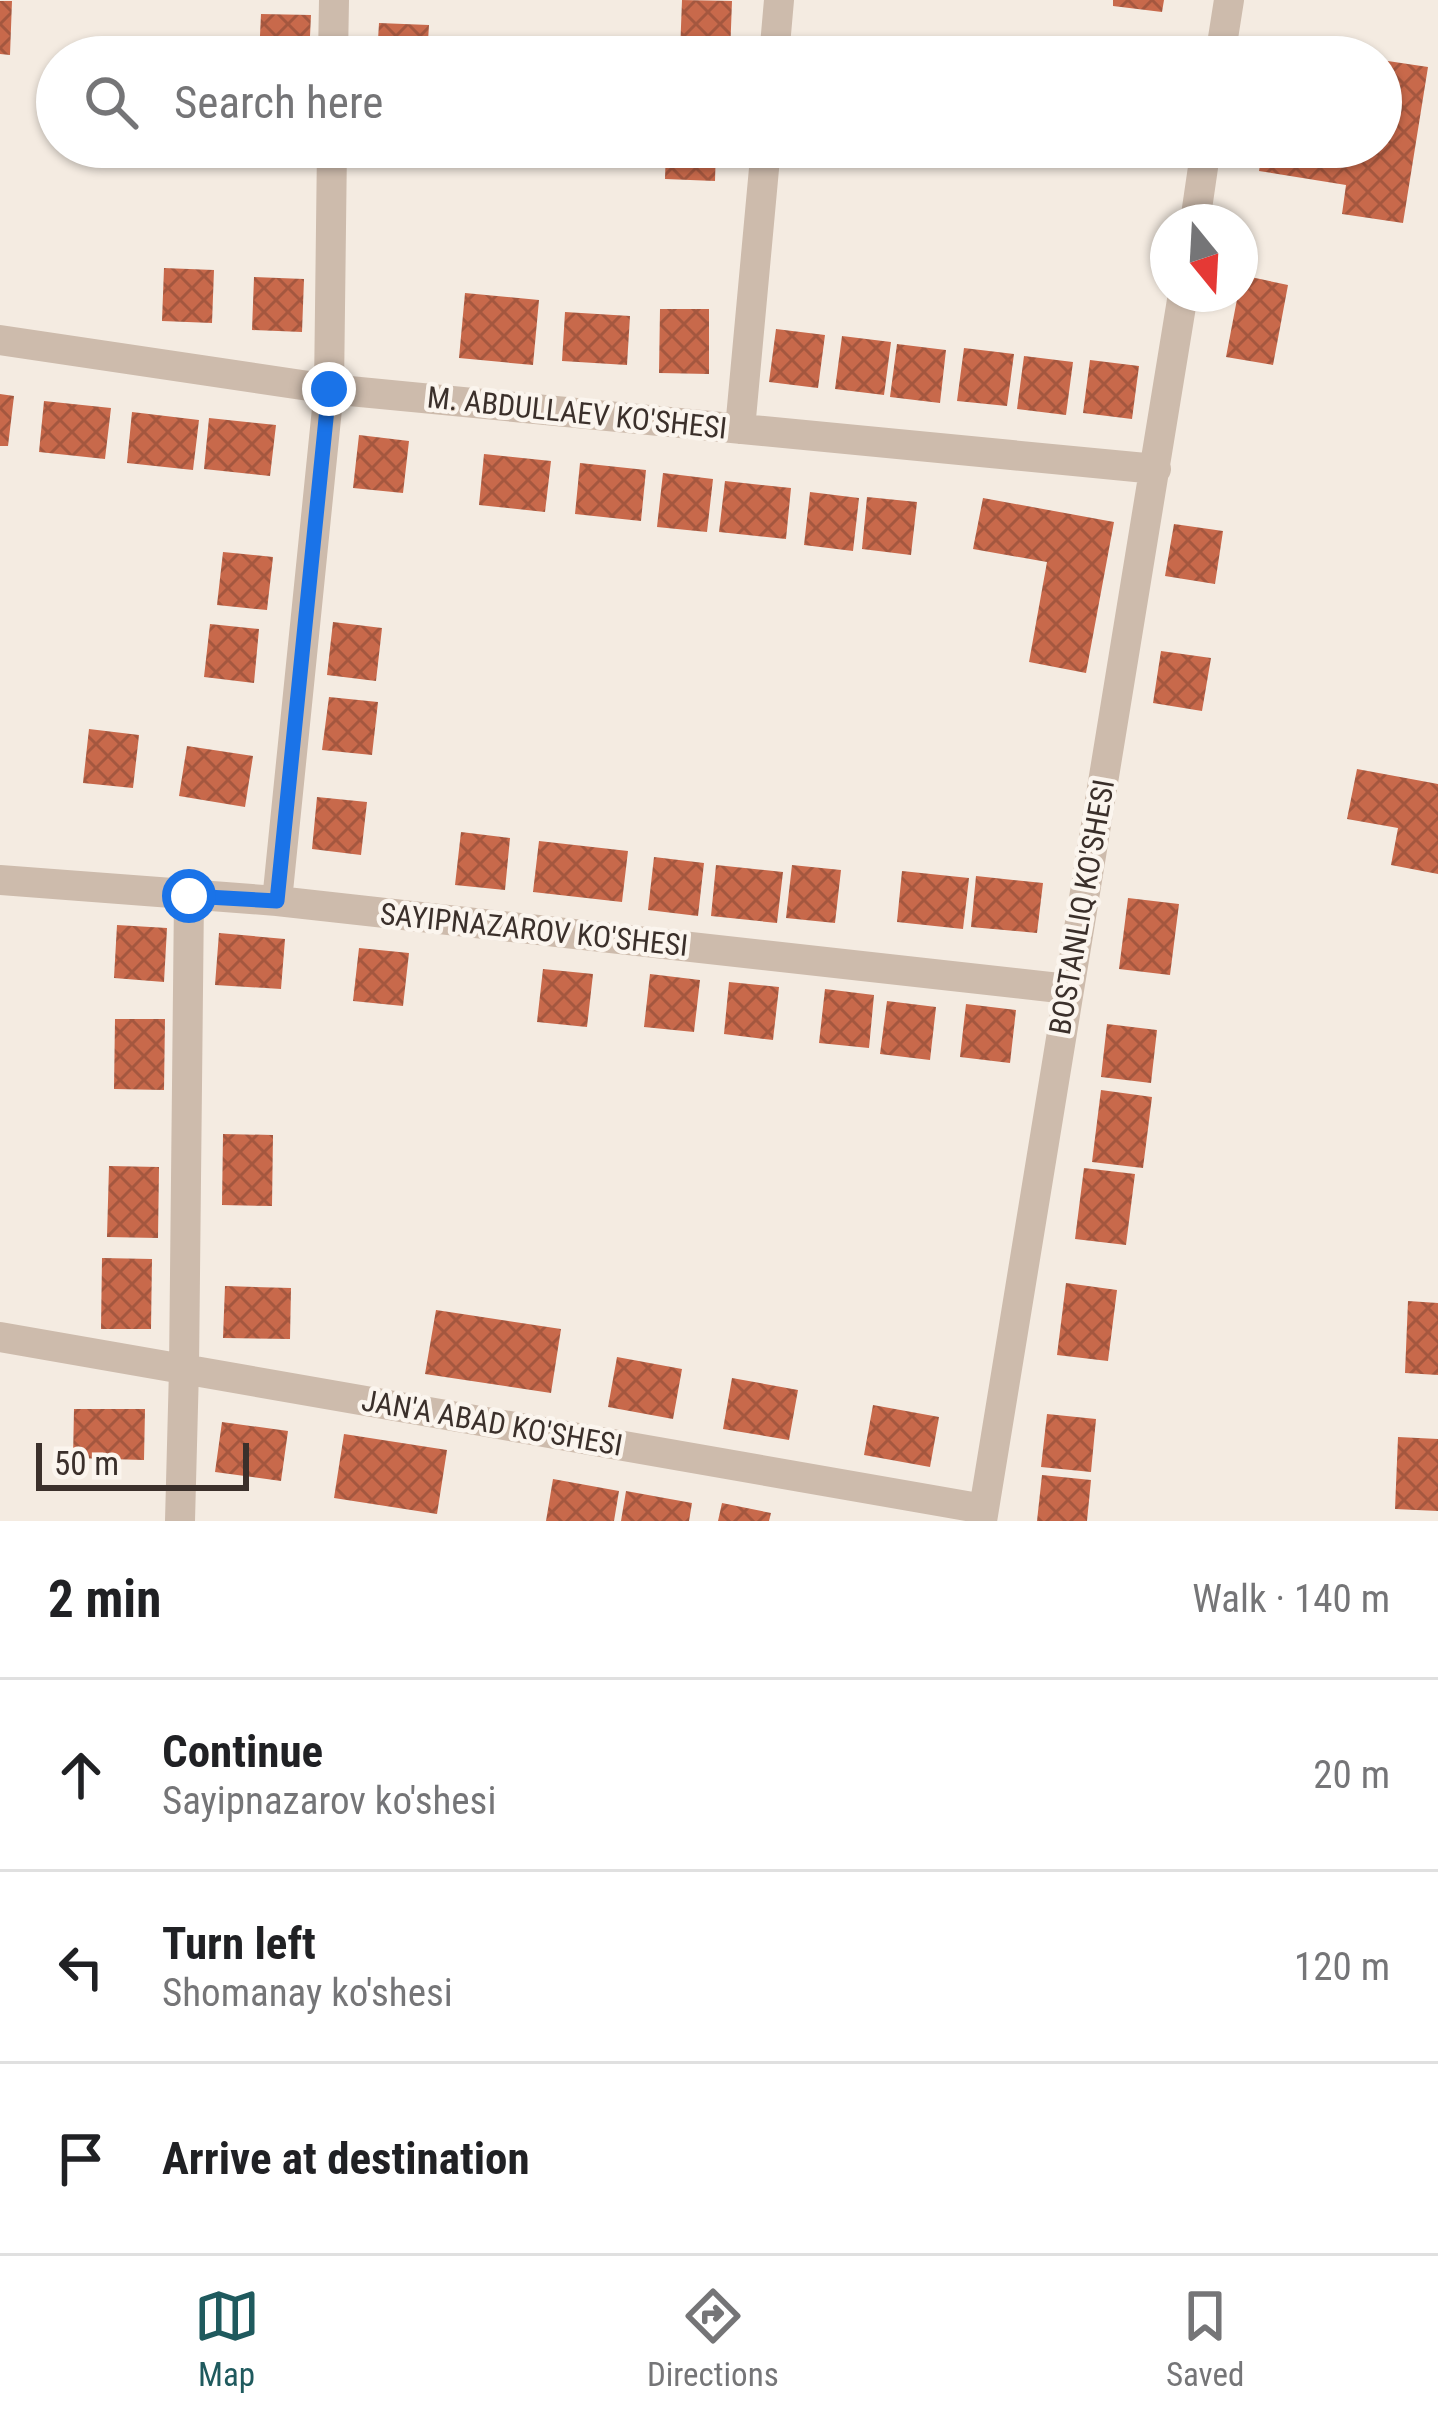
<!DOCTYPE html>
<meta charset="utf-8">
<style>
:root{--surface:#fff;--page:#f2f2f2;--text:#202124;--muted:#757577;--line:#e0e0e0;--accent:#1f5a5e}
body{margin:0;font-family:"Roboto Condensed",sans-serif;background:var(--page);color:var(--text)}
.compass{position:absolute;left:1150px;top:204px;width:108px;height:108px;border-radius:50%;background:var(--surface);box-shadow:0 3px 9px #0004;rotate:162deg}
.scale{position:absolute;left:36px;bottom:30px;width:213px;box-sizing:border-box;padding-left:12px;border:6px solid #3b302b;border-top:0;font-size:33px;line-height:42px;white-space:nowrap;color:#3b302b;-webkit-text-stroke:9px #fbf5ee;paint-order:stroke}
.stop{position:absolute;width:36px;height:36px;margin:-27px;border:9px solid #1a73e8;border-radius:50%;background:#fff}
.stop.end{background:#1a73e8;border-color:#fff;box-shadow:0 3px 12px #0008}
.list{margin:0;padding:0;list-style:none}
h2{display:flex;justify-content:space-between;align-items:center;height:156px;margin:0;padding:0 48px;font-size:51px}
h2 small{font-size:39px;font-weight:400;color:var(--muted)}
.list li{display:grid;grid-template-columns:78px 1fr auto;gap:36px;align-items:center;box-sizing:border-box;height:192px;padding:0 48px;border-top:3px solid var(--line)}
.list b{display:block;font-size:45px;white-space:nowrap}
.list p{margin:0;font-size:39px;white-space:nowrap;color:var(--muted)}
.list em{font-size:39px;font-style:normal;color:var(--muted)}
.icon{flex:none;width:66px;height:66px;fill:none;stroke:currentColor;stroke-width:2;stroke-linecap:round;stroke-linejoin:round}
.map{position:relative;flex:none;width:1438px;height:1521px;overflow:hidden}
.search{position:absolute;background:var(--surface);box-shadow:0 3px 9px #0004;left:36px;right:36px;top:36px;height:132px;display:flex;align-items:center;gap:30px;box-sizing:border-box;padding:0 42px;border-radius:66px;color:var(--muted);font-size:45px}
.sheet{height:732px;background:var(--surface)}
nav{display:flex;justify-content:space-around;align-items:center;box-sizing:border-box;height:168px;border-top:3px solid var(--line);background:var(--surface);font-size:33px;color:var(--muted)}
nav a{display:grid;justify-items:center;gap:6px}
nav .on{color:var(--accent)}
.map>svg:first-child{display:block}
.building{fill:url(#building-cross-hatch)}
.lines{fill:none;stroke-linecap:round;stroke-linejoin:round}
.street{stroke:#cdbbac;stroke-width:30}
.route{stroke:#1a73e8;stroke-width:15}
.labels{text-anchor:middle;stroke-width:9;stroke-linejoin:round;paint-order:stroke}
.street-label{font-size:30px;fill:#3b302b;stroke:#fbf5ee}
</style>
<div class="map">
<svg width="1438" height="1521" viewBox="0 0 1438 1521">
<defs>
<pattern id="building-cross-hatch" width="8" height="8" patternUnits="userSpaceOnUse" patternTransform="scale(3)"><rect width="8" height="8" fill="#c8694b"/><path d="M0 0l8 8M0 8l8-8" fill="none" stroke="#a4573f"/></pattern>
</defs>
<rect width="100%" height="100%" fill="#f4ebe1"/>
<path class="building" d="M682,0L732,1L730,55L680,53Z
M1113,0H1164L1162,12L1113,6Z
M0,1H12L10,55L0,54Z
M261,14L311,15L309,57H259Z
M379,23L429,25L427,57H377Z
M1279,44L1349,54L1348,57H1277Z
M1381,60L1428,67L1403,223L1342,214L1346,185L1259,171L1263,147H1381Z
M666,147H716L715,181L665,179Z
M860,147H910V153L860,152Z
M164,268L214,270L212,323L162,321Z
M1241,275L1288,285L1273,365L1226,357L1238,294H1240Z
M254,277L304,279L302,332L252,330Z
M465,293L539,300L533,365L459,358Z
M660,309H709V374L659,373Z
M565,312L630,316L627,365L562,361Z
M776,329L825,335L818,388L769,382Z
M842,336L891,342L884,395L835,389Z
M897,344L946,350L940,403L890,397Z
M964,348L1014,354L1007,406L957,401Z
M1024,356L1073,362L1066,415L1017,409Z
M1090,360L1139,366L1132,419L1083,413Z
M0,394L14,396L8,446H0Z
M44,401L111,408L105,459L39,452Z
M132,412L199,420L193,470L127,463Z
M209,418L276,425L270,476L204,469Z
M359,435L409,441L403,493L353,488Z
M484,454L551,461L545,512L479,505Z
M580,463L646,470L641,521L575,514Z
M663,473L713,479L707,532L657,527Z
M725,481L791,488L786,539L719,532Z
M810,492L859,498L853,551L804,545Z
M867,497L917,502L911,555L862,549Z
M983,498L1114,522L1086,673L1029,662L1047,562L973,549Z
M1174,524L1223,531L1215,584L1165,576Z
M223,552L273,557L267,610L217,605Z
M333,622L382,628L376,681L327,675Z
M210,624L259,629L254,683L204,677Z
M1161,651L1211,658L1202,711L1153,703Z
M329,697L378,702L372,755L322,750Z
M89,729L139,735L133,788L83,783Z
M187,746L253,756L245,807L179,796Z
M1357,769L1438,784V874L1391,865L1398,828L1347,819Z
M317,797L367,802L361,855L312,849Z
M461,832L510,838L505,890L455,885Z
M539,841L628,851L622,902L533,892Z
M654,857L704,863L698,916L648,910Z
M716,865L783,872L777,923L711,916Z
M792,865L841,870L835,923L786,918Z
M902,871L969,878L963,929L897,922Z
M976,876L1043,883L1037,933L971,927Z
M1128,898L1179,904L1170,975L1119,969Z
M117,925L167,928L164,982L114,978Z
M219,933L285,939L281,989L215,985Z
M359,948L409,953L403,1006L353,1001Z
M543,969L593,974L587,1027L537,1022Z
M650,974L700,980L694,1032L644,1027Z
M729,982L779,987L773,1040L724,1034Z
M825,989L874,995L869,1048L819,1043Z
M887,1001L936,1007L930,1060L880,1054Z
M966,1004L1016,1010L1010,1063L960,1057Z
M115,1019H165L164,1090L114,1089Z
M1107,1024L1157,1030L1151,1083L1101,1077Z
M1101,1090L1152,1097L1143,1168L1092,1162Z
M223,1134L273,1135L272,1206L222,1205Z
M109,1166L159,1167L158,1238L107,1237Z
M1084,1168L1135,1174L1126,1245L1075,1239Z
M102,1258L152,1259L151,1329H101Z
M1066,1283L1117,1290L1108,1361L1057,1355Z
M225,1286L291,1288L290,1339L223,1338Z
M1408,1301L1438,1303V1375L1405,1373Z
M436,1310L561,1329L551,1393L425,1374Z
M617,1357L682,1369L673,1419L608,1407Z
M732,1378L798,1390L789,1440L723,1429Z
M873,1405L939,1417L930,1467L864,1455Z
M74,1409H145L144,1460L73,1458Z
M1047,1414L1096,1419L1091,1472L1041,1467Z
M222,1422L288,1431L281,1481L215,1472Z
M344,1434L447,1450L437,1514L334,1498Z
M1398,1437L1438,1439V1511L1395,1509Z
M1042,1475L1091,1480L1087,1521H1037Z
M553,1479L619,1491L614,1521H546Z
M626,1491L692,1503L689,1521H621Z
M722,1503L771,1513L769,1521H718Z"/>
<g class="lines">
<path class="street" d="M333,57L334,0
M774,57L779,0
M1220,57L1229,0
M1195,222L1206,147
M0,340L329,389L1156,469
M740,429L766,147
M0,880L277,901L1068,989
M277,901L329,389L332,147
M0,1337L984,1509
M180,1521L184,1369L189,896
M982,1521L1183,294"/>
</g>
<g class="lines">
<path class="route" d="M189,896L277,901L329,389"/>
</g>
<g class="labels">
<g class="street-label">
<text transform="translate(577 413) rotate(6)" y="10">M. ABDULLAEV KO'SHESI</text>
<text transform="translate(1082 907) rotate(-80)" y="10">BOSTANLIQ KO'SHESI</text>
<text transform="translate(534 930) rotate(6)" y="10">SAYIPNAZAROV KO'SHESI</text>
<text transform="translate(492 1423) rotate(10)" y="10">JAN'A ABAD KO'SHESI</text>
</g>
</g>
</svg>
<svg class="compass" viewBox="-18 -18 36 36"><path d="M0-13l5 13h-10z" fill="#e53935"/><path d="M0 13l5-13h-10z" fill="#757577"/></svg>
<div class="scale">50 m</div>
<div class="stop" style="left:189px;top:896px"></div>
<div class="stop end" style="left:329px;top:389px"></div>
<div class="search"><svg class="icon" aria-label="search" viewBox="0 0 24 24"><circle cx="10" cy="10" r="6"/><path d="M15 15l6 6"/></svg>Search here</div>
</div>
<section class="sheet">
<h2>2 min<small>Walk · 140 m</small></h2>
<ul class="list">
<li><svg class="icon" aria-label="ahead" viewBox="0 0 24 24"><path d="M12 20V5M6 11l6-6 6 6"/></svg><div><b>Continue</b><p>Sayipnazarov ko'shesi</p></div><em>20 m</em></li>
<li><svg class="icon" aria-label="left" viewBox="0 0 24 24"><path d="M17 20v-9H6M10 6l-5 5 5 5"/></svg><div><b>Turn left</b><p>Shomanay ko'shesi</p></div><em>120 m</em></li>
<li><svg class="icon" aria-label="arrive" viewBox="0 0 24 24"><path d="M6 21V4h12l-3 4 3 4H6"/></svg><div><b>Arrive at destination</b></div></li>
</ul>
</section>
<nav>
<a class="on"><svg class="icon" aria-label="map" viewBox="0 0 24 24"><path d="M3 6l6-2 6 2 6-2v14l-6 2-6-2-6 2zM9 4v14M15 6v14"/></svg>Map</a>
<a><svg class="icon" aria-label="directions" viewBox="0 0 24 24"><path d="M12 3l9 9-9 9-9-9zM9 14v-3h6M13 9l2 2-2 2"/></svg>Directions</a>
<a><svg class="icon" aria-label="saved" viewBox="0 0 24 24"><path d="M7 4h10v16l-5-4-5 4z"/></svg>Saved</a>
</nav>
